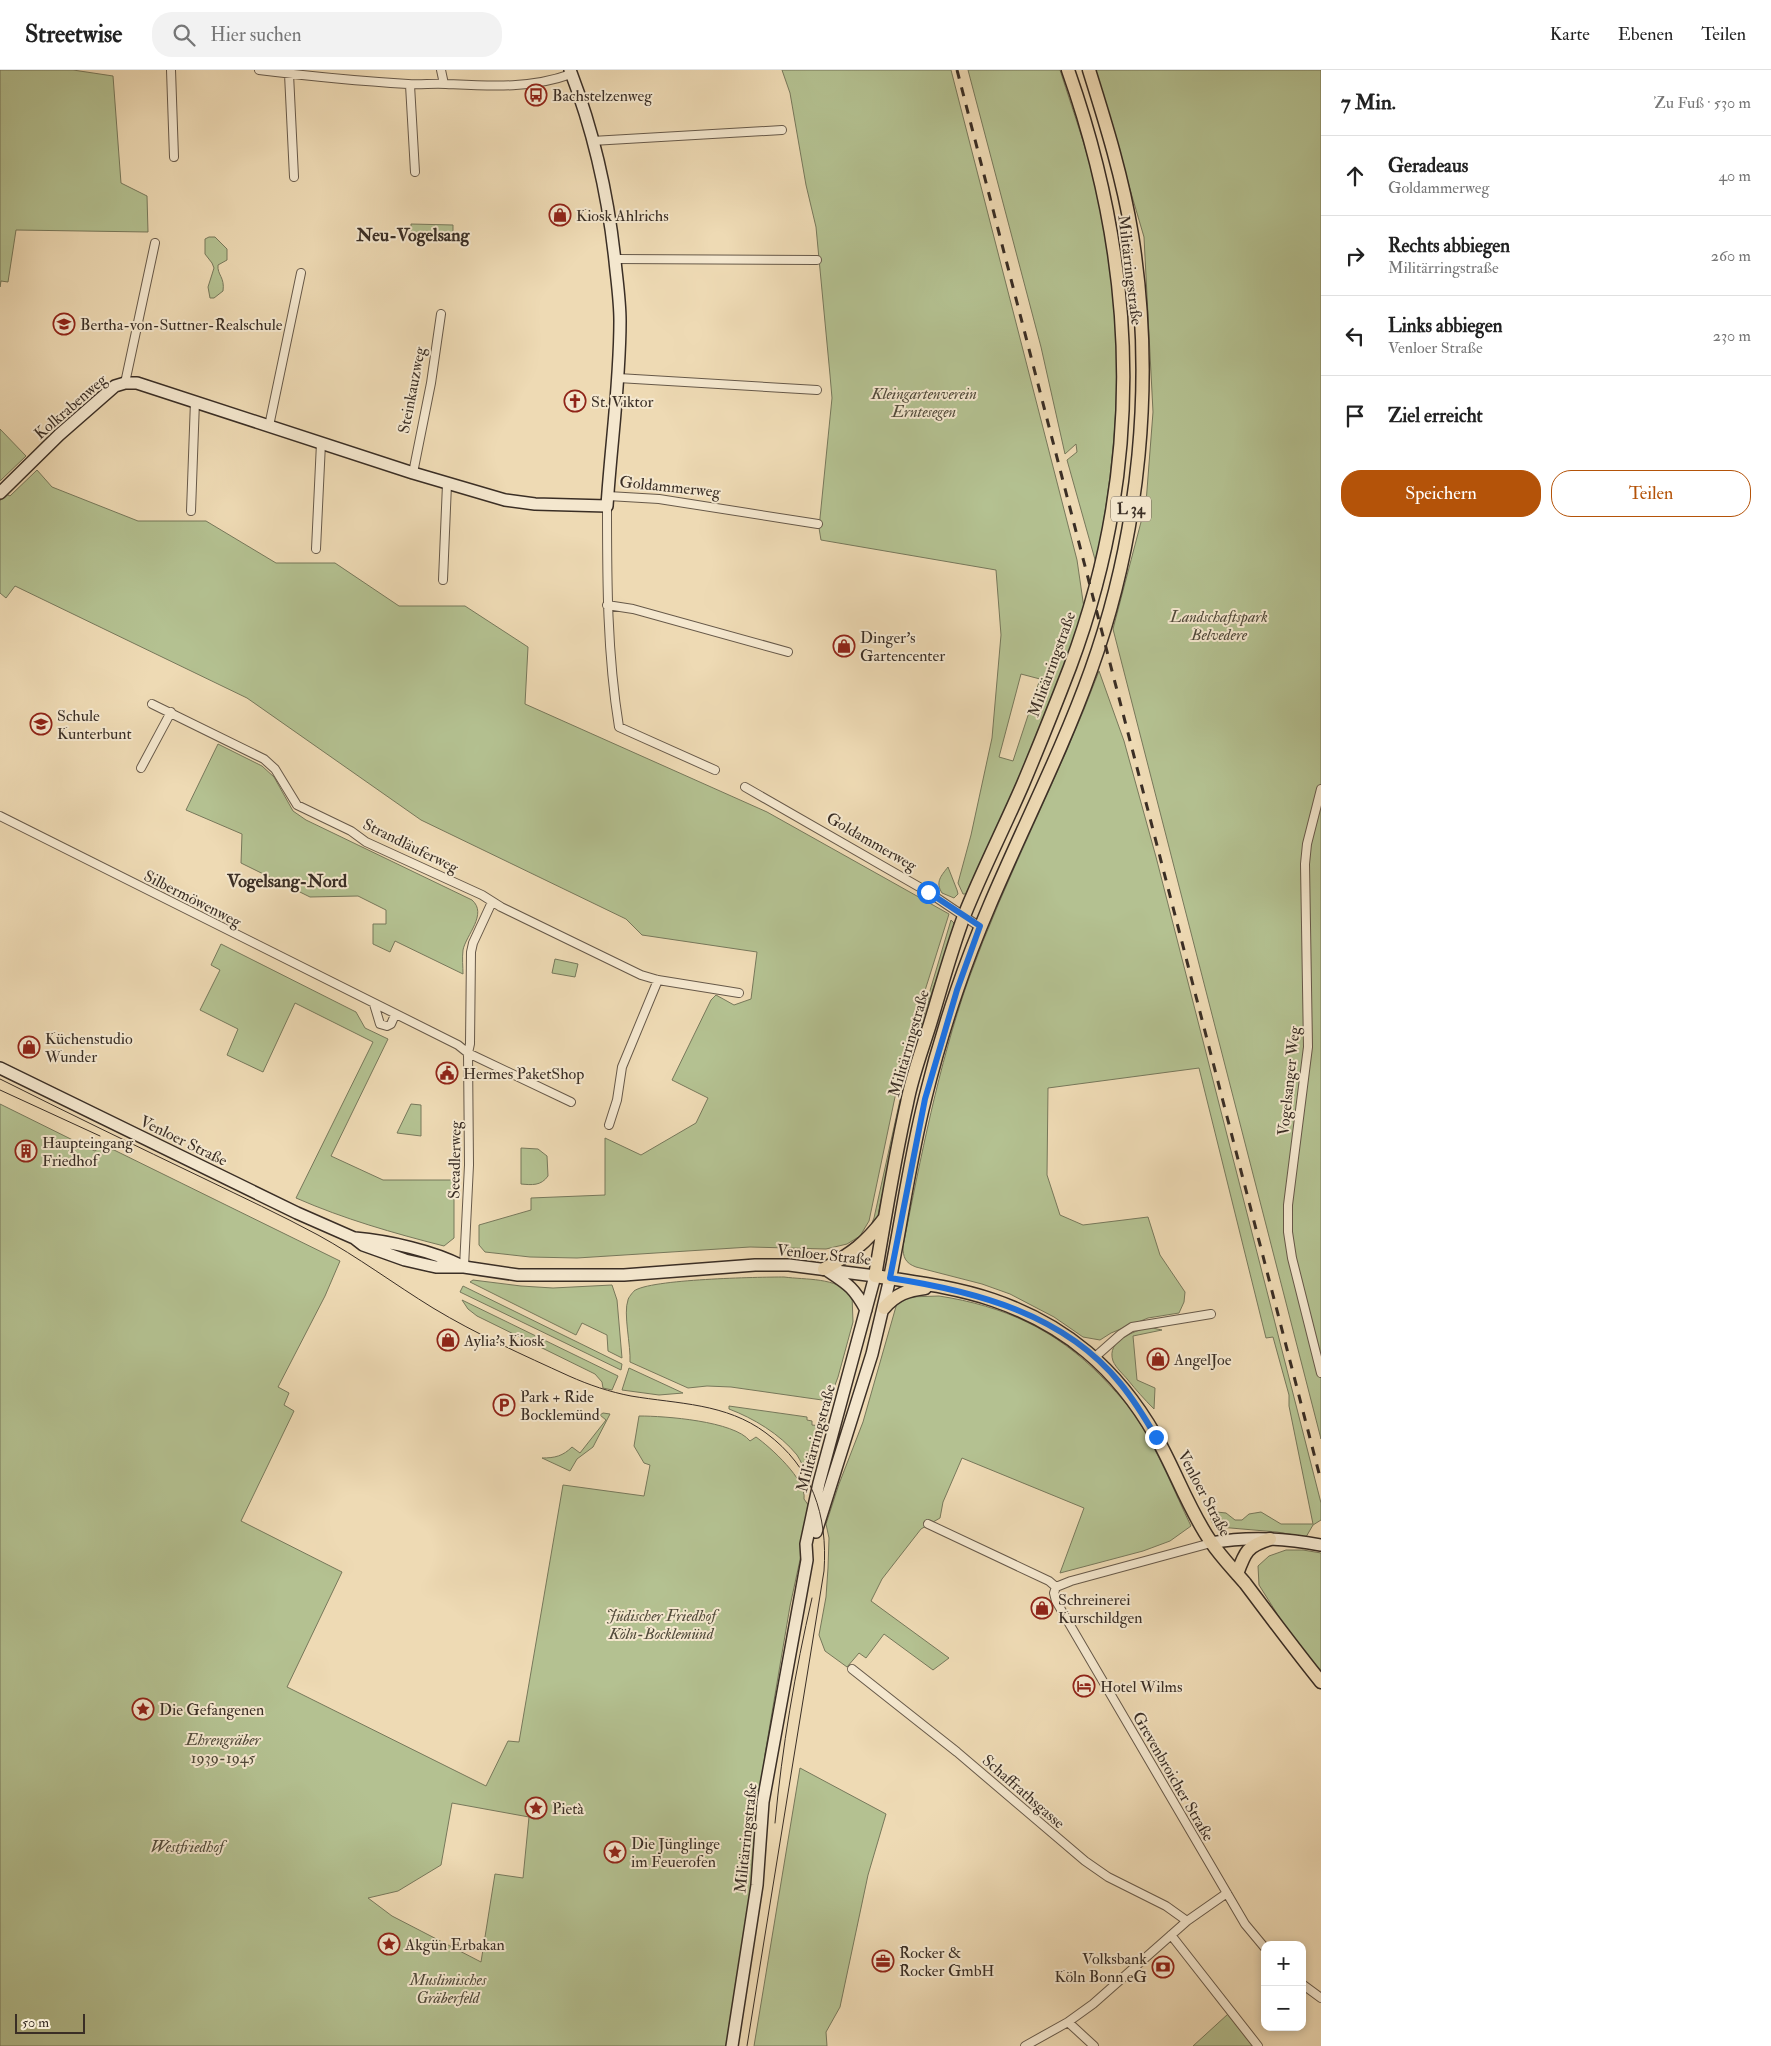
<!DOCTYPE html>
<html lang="de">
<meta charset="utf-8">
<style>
:root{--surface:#fff;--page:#f2f2f2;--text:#222;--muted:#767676;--line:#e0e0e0;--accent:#b45309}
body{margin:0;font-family:"IM FELL Double Pica",serif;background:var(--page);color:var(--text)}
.controls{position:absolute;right:15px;bottom:15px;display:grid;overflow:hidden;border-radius:10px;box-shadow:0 2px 8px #0003}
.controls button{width:45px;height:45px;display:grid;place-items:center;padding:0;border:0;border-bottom:1px solid var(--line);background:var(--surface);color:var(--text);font:25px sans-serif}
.scale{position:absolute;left:15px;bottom:12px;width:70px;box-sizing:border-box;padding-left:5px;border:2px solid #3a2e25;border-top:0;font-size:14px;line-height:18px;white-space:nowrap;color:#3a2e25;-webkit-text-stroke:4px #f4e7ce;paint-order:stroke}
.stop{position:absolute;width:15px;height:15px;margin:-11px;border:4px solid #1a73e8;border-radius:50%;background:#fff}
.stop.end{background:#1a73e8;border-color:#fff;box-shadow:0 1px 5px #0008}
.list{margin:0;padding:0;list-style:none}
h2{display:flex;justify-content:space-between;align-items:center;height:65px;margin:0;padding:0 20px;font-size:21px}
h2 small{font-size:16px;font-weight:400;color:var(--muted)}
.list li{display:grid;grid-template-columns:32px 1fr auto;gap:15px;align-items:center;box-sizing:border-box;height:80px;padding:0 20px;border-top:1px solid var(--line)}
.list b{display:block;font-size:19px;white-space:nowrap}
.list p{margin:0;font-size:16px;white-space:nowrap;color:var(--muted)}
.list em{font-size:16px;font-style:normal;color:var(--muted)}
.actions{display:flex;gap:10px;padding:15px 20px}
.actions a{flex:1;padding:11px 0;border:1px solid var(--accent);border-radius:20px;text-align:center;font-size:18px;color:var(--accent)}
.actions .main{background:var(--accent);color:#fff}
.icon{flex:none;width:28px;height:28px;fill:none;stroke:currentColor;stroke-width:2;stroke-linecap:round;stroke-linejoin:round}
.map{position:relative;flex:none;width:1321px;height:1976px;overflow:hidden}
header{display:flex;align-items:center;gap:30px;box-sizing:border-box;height:70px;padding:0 25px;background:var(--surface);border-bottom:1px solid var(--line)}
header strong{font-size:24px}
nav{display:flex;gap:28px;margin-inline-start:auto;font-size:18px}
.search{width:350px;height:45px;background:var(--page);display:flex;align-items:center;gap:12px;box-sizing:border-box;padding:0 18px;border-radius:20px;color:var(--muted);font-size:19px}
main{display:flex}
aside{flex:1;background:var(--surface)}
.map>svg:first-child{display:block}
.green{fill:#b4c191;stroke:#77785b;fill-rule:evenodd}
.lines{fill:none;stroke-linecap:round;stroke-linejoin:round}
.street-casing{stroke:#675949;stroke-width:10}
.secondary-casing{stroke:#3a2e25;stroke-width:14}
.primary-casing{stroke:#3a2e25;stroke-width:15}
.street{stroke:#f4e7ce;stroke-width:8}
.secondary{stroke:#f4e7ce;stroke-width:11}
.primary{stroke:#eedab4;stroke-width:12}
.tram{stroke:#3a2e25;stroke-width:1}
.rail{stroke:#3a2e25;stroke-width:3;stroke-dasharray:9 9;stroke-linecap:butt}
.route{stroke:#1a73e8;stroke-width:6}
.labels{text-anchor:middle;stroke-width:4;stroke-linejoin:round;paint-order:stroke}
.shield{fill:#f4e7ce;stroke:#726658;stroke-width:1}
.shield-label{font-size:15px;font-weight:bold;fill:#3a2e25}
.poi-label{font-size:16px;fill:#3a2e25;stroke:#f4e7ce;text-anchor:start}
.street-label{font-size:16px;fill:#3a2e25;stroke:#f4e7ce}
.park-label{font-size:16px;font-style:italic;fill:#524b3b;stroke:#f4e7ce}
.neighbourhood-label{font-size:18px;font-weight:bold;fill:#3a2e25;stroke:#f4e7ce}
</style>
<header>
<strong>Streetwise</strong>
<div class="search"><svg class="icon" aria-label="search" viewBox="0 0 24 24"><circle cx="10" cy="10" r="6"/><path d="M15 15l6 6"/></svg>Hier suchen</div>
<nav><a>Karte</a><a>Ebenen</a><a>Teilen</a></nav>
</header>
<main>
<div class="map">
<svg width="1321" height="1976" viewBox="0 0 1321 1976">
<rect width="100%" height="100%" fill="#eedab4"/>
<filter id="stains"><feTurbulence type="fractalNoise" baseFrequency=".004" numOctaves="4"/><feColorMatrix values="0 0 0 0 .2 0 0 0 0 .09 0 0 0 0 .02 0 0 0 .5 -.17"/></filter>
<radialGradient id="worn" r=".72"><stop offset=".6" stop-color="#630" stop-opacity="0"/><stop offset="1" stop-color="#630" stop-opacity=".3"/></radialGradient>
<path class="green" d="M0,0H73L113,6L121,113L147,126L148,162L16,160L8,212L1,211L0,217Z
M782,0H951L1077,490L1085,545L1063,602L1020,706L968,824H963L958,813L971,765L992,668L1001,565L996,500L821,470L819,458L832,328L830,305L816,157L806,115L790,23ZM1021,604L1040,609L1013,691L999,687Z
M968,0H1060C1075,47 1092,94 1102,142C1126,259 1119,378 1096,493L1067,390L1077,382L1076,374L1065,384L1041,277Z
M1095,0H1321V1369L1113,559L1146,433L1153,342L1144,167Z
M411,154L453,155V171H411Z
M209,167H215L227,179V190L218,195C217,205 225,207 223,221L214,228H210L208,217L214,198L212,193L205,184V169Z
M0,359L26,386L0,411Z
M37,400L52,417L138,451H206L276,493H335L399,536H465L528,577L525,634L767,742L949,844L912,962L895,1027L869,1151L860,1166L847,1174L826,1179L750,1177L577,1188L530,1187L485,1182L479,1175V1155L531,1140V1128L605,1125V1068L641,1085L696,1053L708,1028L672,1010L711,930L716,925L734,935L751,929L757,882L642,865L626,849L421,750L247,628L15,516L6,528L0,523V431L6,424L10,426Z
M1099,601L1124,671L1156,787L1321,1433V1450L1313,1455L1306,1467L1277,1462L1219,1457L1213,1454L1207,1441L1226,1443L1235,1450H1242L1249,1444L1261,1442L1281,1454H1313L1289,1336V1325L1273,1267L1266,1268L1199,998L1048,1018L1047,1105L1060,1145L1083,1155L1148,1147L1160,1185L1185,1222L1184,1232L1179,1243L1148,1248L1111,1263L1100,1270L1083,1267L1054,1247L1010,1224L982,1214L916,1197C905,1193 903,1187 903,1176C921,1087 938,997 968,911C1006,805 1060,706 1099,601Z
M218,674L262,696L274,707L293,741L306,750L472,830C488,844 466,865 463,880C462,888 463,897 463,904L395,871L390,882L373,874V854H386V840L358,826L310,827L241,793L242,764L186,740Z
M948,797L957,820L958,824L954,828L942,823C935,812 941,806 948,797Z
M951,850L954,853V859L925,942L911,989L878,1145L876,1152L868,1162L874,1148L907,998Z
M221,874L356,942L365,958L388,969L331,1086L383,1110H454V1168L444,1176C393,1163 344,1149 296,1128L373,972L295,933L263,1002L227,985L238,959L200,940L220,900L211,895Z
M555,889L578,894L575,907L552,903Z
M0,1034L95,1081L100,1077L114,1080L340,1191L325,1226L278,1317L289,1323L284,1335L294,1341L241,1451L342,1502L287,1617L486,1716L508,1671L519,1672L563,1415L644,1426L650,1395L644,1393L634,1376L639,1346C665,1346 734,1351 750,1371L756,1367C770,1377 807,1410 804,1429L811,1439L790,1536L765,1684L753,1809L727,1976H0ZM452,1733L529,1747L523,1808L495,1804L481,1892L392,1846L368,1828L398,1821L441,1795Z
M411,1034L421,1035V1066L397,1063Z
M521,1078L538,1079L547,1086L548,1106C541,1116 532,1115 521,1114Z
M784,1207C806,1210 836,1207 852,1225L853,1252L838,1307L829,1331L731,1317L707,1316L688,1318L630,1292C631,1276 623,1243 628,1230C628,1228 633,1222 634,1221C650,1209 759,1207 784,1207Z
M473,1210L521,1216L553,1218L612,1215L617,1230L622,1288L608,1281L607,1265L582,1253L576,1265L470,1212Z
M463,1216L622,1294L621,1300L460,1222Z
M939,1226C1004,1236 1055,1259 1102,1307C1115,1321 1128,1334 1138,1350C1159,1383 1174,1421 1191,1456L1170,1471L1143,1481L1060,1503L1084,1438L962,1388L943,1432L940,1448L921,1459L882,1509L871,1531L949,1588L933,1600L884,1564L866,1588L859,1583L847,1597L825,1581L819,1565L826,1527L828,1498L829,1468L826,1454L839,1414L863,1352L897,1233L907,1227Z
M462,1230L618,1306L612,1320L603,1318L602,1312L595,1304L477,1246L468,1239Z
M1148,1257L1162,1260L1133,1266L1137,1310L1155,1318L1154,1339C1144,1329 1136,1320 1128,1310C1123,1304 1116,1298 1113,1291C1106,1270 1134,1262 1148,1257Z
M629,1298L683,1323L659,1325L622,1320Z
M729,1336L807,1347V1350L812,1351V1355L821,1356L808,1406C804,1399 801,1391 797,1385C780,1364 753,1348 729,1339Z
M603,1343L610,1344L593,1377L577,1389L570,1401L542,1388C555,1388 563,1386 572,1377L580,1383L606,1350L600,1345Z
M1286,1480H1303L1321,1483V1605L1286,1558L1259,1515L1258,1496L1269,1486Z
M800,1698L886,1744L868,1805L840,1937L826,1962L827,1976H754Z
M1228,1944L1255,1976H1193Z"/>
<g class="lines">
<g class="street-casing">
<path id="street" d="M171,0L174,87
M259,0C308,6 358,11 408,14C421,15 433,13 446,14C489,16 530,19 571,4
M441,0L444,14
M289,4L294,107
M410,15L415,102
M592,71L782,60
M615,189L817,190
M618,308L817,320
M125,313L155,173
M269,356L301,203
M413,403L431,313L441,244
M608,426L659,429L818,454
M607,436C607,510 607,583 619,657L715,700
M191,441L195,331
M316,479L321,373
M443,510L447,414
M607,535L633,539L788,582
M152,634L264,689L275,699L297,735L351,761L366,772L482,825L501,837L641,905L658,910L739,923
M141,698L171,642
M745,717L928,822L980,857
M1321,719L1307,774L1305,794L1308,977L1288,1135V1162L1292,1188L1321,1303
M0,746L458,975L468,983L571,1032
M374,934L380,954L387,956L391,954L395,945
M609,1055L617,1030L622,997L658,910
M464,1197L469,1095L468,983L470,974L471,882L473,873L492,832
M1095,1287L1121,1264L1132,1257L1211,1244
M928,1454L1049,1511L1056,1517
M1056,1517L1054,1523L1056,1531L1245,1854L1265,1878
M1056,1517L1071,1511L1211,1473
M852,1599L957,1682L1085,1791L1108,1807L1166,1836L1187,1851
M1171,1865L1258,1976
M1302,1914L1321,1928
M1068,1952L1094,1976
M1025,1976L1068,1952L1093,1934L1187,1851L1227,1823"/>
</g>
<g class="secondary-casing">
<path id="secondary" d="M0,423L59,365L115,316L125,313H137L413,403L505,430L535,434L607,436C611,374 620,313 620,251C620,231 617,211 615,191C608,125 594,62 570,0
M0,998L297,1143L354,1168L363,1175L405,1190L436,1197H464L518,1205H624L755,1195H789L875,1206L819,1413L806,1474L807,1490L763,1732L757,1815L732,1976
M355,1168C389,1171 433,1181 462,1196
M828,1201C849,1215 854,1218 866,1240
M816,1462L872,1284L890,1208
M1211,1473C1248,1466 1284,1468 1321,1475"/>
</g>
<g class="primary-casing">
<path id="primary" d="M1068,0C1138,198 1144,399 1070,597C1055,636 1039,676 1023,714C1004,758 982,801 964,846C951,881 941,918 930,954C922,980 912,1006 907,1033C894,1090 885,1148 875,1206C914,1212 955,1217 993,1230C1066,1255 1117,1299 1155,1365C1175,1399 1188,1439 1211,1472C1221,1487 1234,1500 1245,1513C1270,1546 1295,1580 1321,1612
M824,1199C852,1183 865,1174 884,1149
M890,1208C902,1149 910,1088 925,1029C934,992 945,955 957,920C994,810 1052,709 1091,600C1140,463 1155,309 1132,165C1123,109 1106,54 1089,0
M884,1238C896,1224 908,1220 925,1218
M1237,1504C1245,1482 1247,1476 1270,1469"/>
</g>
<use href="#street" class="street"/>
<use href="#secondary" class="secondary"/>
<use href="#primary" class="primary"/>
<path class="tram" d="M0,1009C68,1043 136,1076 205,1109C242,1127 281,1145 318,1165C358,1187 394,1214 433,1238C476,1264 523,1285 569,1306C589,1315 610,1322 631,1326C678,1334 726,1333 766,1363C812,1397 828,1445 824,1501L747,1976
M0,1020L100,1066
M775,1753C782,1678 795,1602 812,1528"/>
<path class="rail" d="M957,0L1321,1411"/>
</g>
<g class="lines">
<path class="route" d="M928,822L980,856L957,920L925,1029L890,1208C975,1221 1064,1244 1120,1313C1134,1330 1145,1348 1156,1367"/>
</g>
<defs>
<g id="bus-ring" transform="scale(1.125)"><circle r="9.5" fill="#f4e7ce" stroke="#8f2418" stroke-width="1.5"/><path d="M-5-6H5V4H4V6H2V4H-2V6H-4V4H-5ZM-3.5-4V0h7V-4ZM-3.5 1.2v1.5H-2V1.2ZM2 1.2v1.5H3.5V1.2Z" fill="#8f2418"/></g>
<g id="shop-ring" transform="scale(1.125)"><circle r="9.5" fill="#f4e7ce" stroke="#8f2418" stroke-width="1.5"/><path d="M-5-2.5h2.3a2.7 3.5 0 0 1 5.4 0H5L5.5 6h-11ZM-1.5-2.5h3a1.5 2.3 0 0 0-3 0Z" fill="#8f2418"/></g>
<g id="school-ring" transform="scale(1.125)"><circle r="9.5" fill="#f4e7ce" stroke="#8f2418" stroke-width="1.5"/><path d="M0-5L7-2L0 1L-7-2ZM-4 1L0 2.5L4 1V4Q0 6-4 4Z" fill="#8f2418"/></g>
<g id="church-ring" transform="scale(1.125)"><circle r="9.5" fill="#f4e7ce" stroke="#8f2418" stroke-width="1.5"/><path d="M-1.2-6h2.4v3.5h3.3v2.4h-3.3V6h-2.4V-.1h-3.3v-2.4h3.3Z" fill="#8f2418"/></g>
<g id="civic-ring" transform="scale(1.125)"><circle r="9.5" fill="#f4e7ce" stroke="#8f2418" stroke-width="1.5"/><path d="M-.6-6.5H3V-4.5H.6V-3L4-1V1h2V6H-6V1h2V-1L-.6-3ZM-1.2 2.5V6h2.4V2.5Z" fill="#8f2418"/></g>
<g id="building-ring" transform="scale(1.125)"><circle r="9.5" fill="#f4e7ce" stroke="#8f2418" stroke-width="1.5"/><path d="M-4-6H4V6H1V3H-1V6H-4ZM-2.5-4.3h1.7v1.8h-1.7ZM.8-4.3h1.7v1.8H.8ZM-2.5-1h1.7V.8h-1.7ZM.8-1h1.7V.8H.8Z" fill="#8f2418"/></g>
<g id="parking-ring" transform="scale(1.125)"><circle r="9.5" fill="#f4e7ce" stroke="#8f2418" stroke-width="1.5"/><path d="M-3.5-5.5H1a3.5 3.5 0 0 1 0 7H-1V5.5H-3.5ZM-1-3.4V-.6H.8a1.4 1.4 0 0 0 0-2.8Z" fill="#8f2418"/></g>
<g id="hotel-ring" transform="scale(1.125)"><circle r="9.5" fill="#f4e7ce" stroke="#8f2418" stroke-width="1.5"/><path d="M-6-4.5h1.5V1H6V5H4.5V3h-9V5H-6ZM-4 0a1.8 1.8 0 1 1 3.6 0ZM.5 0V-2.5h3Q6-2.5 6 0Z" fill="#8f2418"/></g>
<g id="sight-ring" transform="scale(1.125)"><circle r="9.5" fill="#f4e7ce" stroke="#8f2418" stroke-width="1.5"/><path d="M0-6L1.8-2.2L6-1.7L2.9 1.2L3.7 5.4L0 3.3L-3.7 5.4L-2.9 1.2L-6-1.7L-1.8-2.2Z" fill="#8f2418"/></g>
<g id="office-ring" transform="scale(1.125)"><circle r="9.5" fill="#f4e7ce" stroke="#8f2418" stroke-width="1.5"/><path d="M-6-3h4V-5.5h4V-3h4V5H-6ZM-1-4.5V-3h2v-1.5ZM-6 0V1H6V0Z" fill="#8f2418"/></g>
<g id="bank-ring" transform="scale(1.125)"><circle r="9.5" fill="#f4e7ce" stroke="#8f2418" stroke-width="1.5"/><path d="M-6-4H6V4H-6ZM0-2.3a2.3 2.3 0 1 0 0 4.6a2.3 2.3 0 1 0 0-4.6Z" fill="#8f2418"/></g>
</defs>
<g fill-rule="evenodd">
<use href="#bus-ring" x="536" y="25"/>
<use href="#shop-ring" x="560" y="145"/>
<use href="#school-ring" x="64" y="254"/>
<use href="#church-ring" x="575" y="331"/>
<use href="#shop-ring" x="844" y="576"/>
<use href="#school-ring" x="41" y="654"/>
<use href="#shop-ring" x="29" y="977"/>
<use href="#civic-ring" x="447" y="1003"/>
<use href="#building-ring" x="26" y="1081"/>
<use href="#shop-ring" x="448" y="1270"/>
<use href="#shop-ring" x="1158" y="1289"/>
<use href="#parking-ring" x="504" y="1335"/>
<use href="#shop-ring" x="1042" y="1538"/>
<use href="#hotel-ring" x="1084" y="1616"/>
<use href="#sight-ring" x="143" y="1639"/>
<use href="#sight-ring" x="536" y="1738"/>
<use href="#sight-ring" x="615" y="1782"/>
<use href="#sight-ring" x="389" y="1874"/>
<use href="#office-ring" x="883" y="1891"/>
<use href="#bank-ring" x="1163" y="1897"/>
</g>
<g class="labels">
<rect class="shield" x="1111" y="426.5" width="40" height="25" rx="4"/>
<g class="shield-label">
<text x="1131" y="444">L 34</text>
</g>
<g class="poi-label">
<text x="552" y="31">Bachstelzenweg</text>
<text x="576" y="151">Kiosk Ahlrichs</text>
<text x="80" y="260">Bertha-von-Suttner-Realschule</text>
<text x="591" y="337">St. Viktor</text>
<text x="860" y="573">Dinger's<tspan x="860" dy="18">Gartencenter</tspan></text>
<text x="57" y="651">Schule<tspan x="57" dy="18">Kunterbunt</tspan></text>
<text x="45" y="974">Küchenstudio<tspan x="45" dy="18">Wunder</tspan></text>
<text x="463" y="1009">Hermes PaketShop</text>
<text x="42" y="1078">Haupteingang<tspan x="42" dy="18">Friedhof</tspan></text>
<text x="464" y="1276">Aylia's Kiosk</text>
<text x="1174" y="1295">AngelJoe</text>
<text x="520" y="1332">Park + Ride<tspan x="520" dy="18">Bocklemünd</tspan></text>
<text x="1058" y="1535">Schreinerei<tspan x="1058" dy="18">Kurschildgen</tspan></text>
<text x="1100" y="1622">Hotel Wilms</text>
<text x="159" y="1645">Die Gefangenen</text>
<text x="552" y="1744">Pietà</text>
<text x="631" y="1779">Die Jünglinge<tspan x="631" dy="18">im Feuerofen</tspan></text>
<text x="405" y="1880">Akgün Erbakan</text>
<text x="899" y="1888">Rocker &amp;<tspan x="899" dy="18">Rocker GmbH</tspan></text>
<text x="1147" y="1894" text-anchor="end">Volksbank<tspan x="1147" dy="18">Köln Bonn eG</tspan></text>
</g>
<g class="street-label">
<text transform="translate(1131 200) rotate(83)" y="6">Militärringstraße</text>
<text transform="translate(411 320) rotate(-79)" y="6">Steinkauzweg</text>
<text transform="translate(70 336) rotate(-41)" y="6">Kolkrabenweg</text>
<text transform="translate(670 416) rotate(6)" y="6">Goldammerweg</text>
<text transform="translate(1051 594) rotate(-70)" y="6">Militärringstraße</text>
<text transform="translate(872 771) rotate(30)" y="6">Goldammerweg</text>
<text transform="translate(411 775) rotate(26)" y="6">Strandläuferweg</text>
<text transform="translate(193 828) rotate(27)" y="6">Silbermöwenweg</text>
<text transform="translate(908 973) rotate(-74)" y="6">Militärringstraße</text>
<text transform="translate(1288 1011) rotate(-84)" y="6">Vogelsanger Weg</text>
<text transform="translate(184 1070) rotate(26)" y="6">Venloer Straße</text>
<text transform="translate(454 1090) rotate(-89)" y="6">Seeadlerweg</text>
<text transform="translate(824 1184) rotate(6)" y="6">Venloer Straße</text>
<text transform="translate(815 1368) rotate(-75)" y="6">Militärringstraße</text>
<text transform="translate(1205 1423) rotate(62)" y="6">Venloer Straße</text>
<text transform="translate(1174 1706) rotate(60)" y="6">Grevenbroicher Straße</text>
<text transform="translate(1024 1721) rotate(41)" y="6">Schaffrathsgasse</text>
<text transform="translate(745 1768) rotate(-84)" y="6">Militärringstraße</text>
</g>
<g class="park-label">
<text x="924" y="329">Kleingartenverein<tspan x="924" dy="18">Erntesegen</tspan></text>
<text x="1219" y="552">Landschaftspark<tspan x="1219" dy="18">Belvedere</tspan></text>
<text x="661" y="1551">Jüdischer Friedhof<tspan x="661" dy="18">Köln-Bocklemünd</tspan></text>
<text x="223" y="1675">Ehrengräber<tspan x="223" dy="18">1939-1945</tspan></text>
<text x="187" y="1782">Westfriedhof</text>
<text x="448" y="1915">Muslimisches<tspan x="448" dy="18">Gräberfeld</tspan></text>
</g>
<g class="neighbourhood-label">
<text x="413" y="171">Neu-Vogelsang</text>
<text x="287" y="817">Vogelsang-Nord</text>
</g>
</g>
<rect width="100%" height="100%" filter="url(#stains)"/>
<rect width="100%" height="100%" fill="url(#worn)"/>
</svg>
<div class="controls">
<button>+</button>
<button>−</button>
</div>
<div class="scale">50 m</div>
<div class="stop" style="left:928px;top:822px"></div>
<div class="stop end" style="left:1156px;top:1367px"></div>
</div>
<aside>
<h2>7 Min.<small>Zu Fuß · 530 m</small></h2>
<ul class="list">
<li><svg class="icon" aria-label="ahead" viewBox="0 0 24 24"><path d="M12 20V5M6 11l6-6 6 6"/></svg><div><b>Geradeaus</b><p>Goldammerweg</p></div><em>40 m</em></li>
<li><svg class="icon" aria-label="right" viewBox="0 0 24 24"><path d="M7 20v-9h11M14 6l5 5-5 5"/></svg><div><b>Rechts abbiegen</b><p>Militärringstraße</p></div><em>260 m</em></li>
<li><svg class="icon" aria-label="left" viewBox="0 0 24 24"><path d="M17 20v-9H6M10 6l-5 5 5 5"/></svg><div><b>Links abbiegen</b><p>Venloer Straße</p></div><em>230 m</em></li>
<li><svg class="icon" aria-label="arrive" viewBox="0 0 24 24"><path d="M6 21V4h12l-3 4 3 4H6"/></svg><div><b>Ziel erreicht</b></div></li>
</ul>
<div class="actions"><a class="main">Speichern</a><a>Teilen</a></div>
</aside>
</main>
